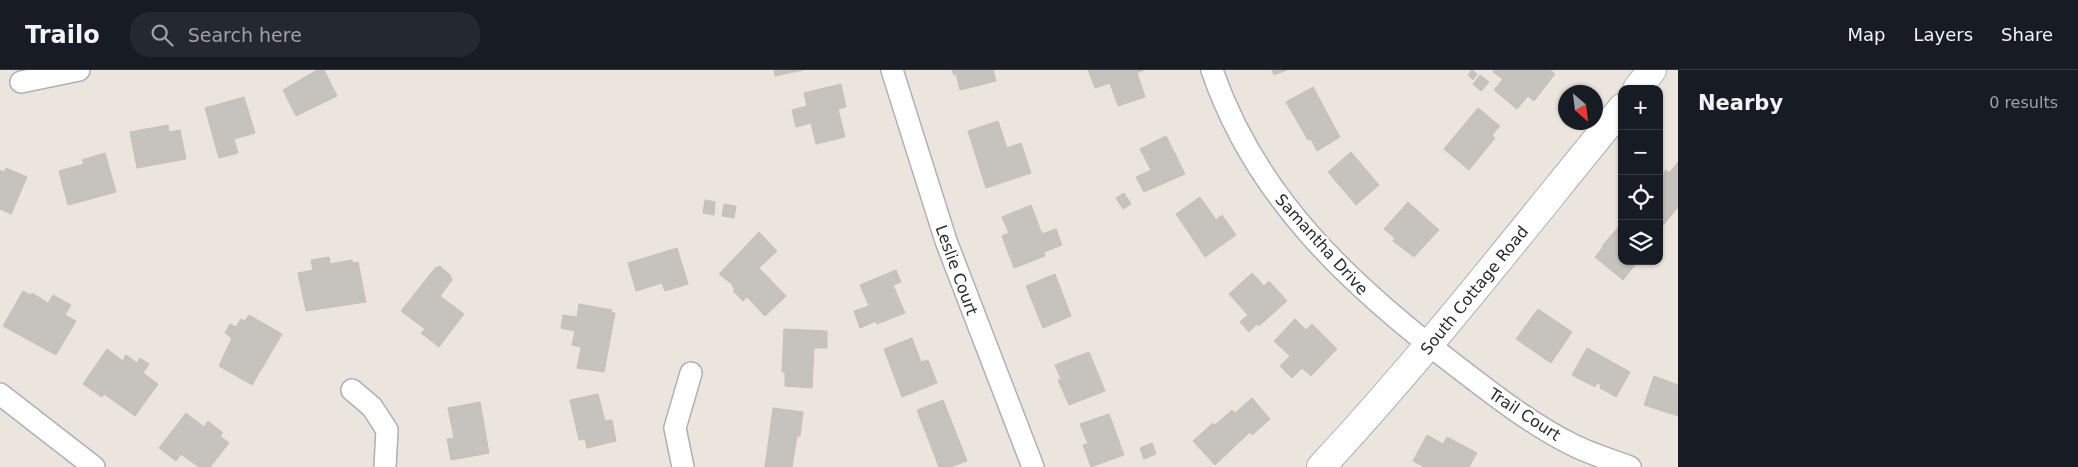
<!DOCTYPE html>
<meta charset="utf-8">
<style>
:root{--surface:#171b24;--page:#242831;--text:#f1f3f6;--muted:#9ea1a6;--line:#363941}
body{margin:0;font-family:"DejaVu Sans",sans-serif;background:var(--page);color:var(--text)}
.controls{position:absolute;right:15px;top:15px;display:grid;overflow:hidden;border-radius:10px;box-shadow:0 1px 4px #0004}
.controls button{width:45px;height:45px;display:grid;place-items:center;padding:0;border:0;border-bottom:1px solid var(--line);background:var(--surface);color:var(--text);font:25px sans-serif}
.compass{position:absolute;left:1558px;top:15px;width:45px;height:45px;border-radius:50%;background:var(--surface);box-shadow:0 1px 4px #0004;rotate:152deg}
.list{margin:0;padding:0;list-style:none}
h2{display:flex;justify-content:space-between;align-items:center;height:65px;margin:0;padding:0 20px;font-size:21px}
h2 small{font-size:16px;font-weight:400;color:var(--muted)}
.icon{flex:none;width:28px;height:28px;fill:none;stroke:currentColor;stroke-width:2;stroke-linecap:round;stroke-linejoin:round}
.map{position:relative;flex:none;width:1678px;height:397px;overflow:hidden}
header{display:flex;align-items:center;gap:30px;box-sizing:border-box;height:70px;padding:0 25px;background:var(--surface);border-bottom:1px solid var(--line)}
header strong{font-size:24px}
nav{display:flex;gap:28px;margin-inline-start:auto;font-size:18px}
.search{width:350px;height:45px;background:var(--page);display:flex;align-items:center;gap:12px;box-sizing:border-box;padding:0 18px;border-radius:20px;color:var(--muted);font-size:19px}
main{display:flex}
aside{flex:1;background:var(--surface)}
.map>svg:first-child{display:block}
.building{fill:#c6c2bd;stroke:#c6c1b7}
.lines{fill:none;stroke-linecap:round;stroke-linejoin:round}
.street-casing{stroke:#aeb0b9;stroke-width:24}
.secondary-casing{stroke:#aeb0b9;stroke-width:30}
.street{stroke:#fff;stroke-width:21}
.secondary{stroke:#fff;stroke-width:28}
.labels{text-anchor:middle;stroke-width:5;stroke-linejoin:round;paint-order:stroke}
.street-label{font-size:16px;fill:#2a2a2a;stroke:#fff}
</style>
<header>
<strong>Trailo</strong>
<div class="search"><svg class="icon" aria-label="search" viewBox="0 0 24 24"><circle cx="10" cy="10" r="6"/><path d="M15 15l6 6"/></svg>Search here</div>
<nav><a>Map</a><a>Layers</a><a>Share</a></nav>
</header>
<main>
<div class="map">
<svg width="1678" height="397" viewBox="0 0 1678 397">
<rect width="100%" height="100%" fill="#ebe5dd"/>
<path class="building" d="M317,0H324L337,26L296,46L283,20Z
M774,0H803L775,6Z
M952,0H993L996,11L960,20L956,4L954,5Z
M1088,0H1144L1137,3L1145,27L1118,36L1110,13L1095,18Z
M1272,0H1287L1274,5Z
M1472,0L1477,4L1473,10L1468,5Z
M1494,0H1550L1555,4L1534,31L1528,26L1517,39L1494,20L1503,9L1493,2Z
M1480,5L1489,12L1481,21L1473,14Z
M841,14L846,37L838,39L845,67L816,74L811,53L796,57L792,40L807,36L804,23Z
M1313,17L1340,67L1317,81L1311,69L1308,70L1286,32Z
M244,27L255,63L234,69L238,83L219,88L205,38Z
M1478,38L1500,56L1492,65L1495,68L1469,100L1444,79Z
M998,51L1007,78L1021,73L1031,103L986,118L968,61Z
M168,55L169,62L180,60L186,89L137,98L130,62Z
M1166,66L1185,104L1144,122L1136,107L1151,100L1140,79Z
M1351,82L1379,115L1356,135L1328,102Z
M105,83L116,122L68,135L59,101L84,94L82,90Z
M1678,92V137L1661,158L1659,156V109L1666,100L1669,103Z
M6,98L27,107L11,144L0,139V100L4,102Z
M1124,123L1131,134L1123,139L1116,128Z
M1200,127L1216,150L1222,145L1236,165L1205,187L1176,144Z
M705,130L715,132L714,145L703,143Z
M1408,132L1439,160L1414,187L1393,171L1395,168L1384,159Z
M724,134L736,136L734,148L722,146Z
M1031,135L1042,164L1056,159L1062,175L1044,182L1045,186L1014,198L1002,166L1009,163L1002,147Z
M1620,155L1622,191H1638L1623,210L1595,187L1603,177L1602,176Z
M759,162L777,181L759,198L786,226L765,246L747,227L743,231L733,221L735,220L732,216L733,215L719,204Z
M677,178L688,214L665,221L662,213L636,221L628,193Z
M329,187L330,194L352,190L353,193L358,192L366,232L306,241L298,203L313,200L311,190Z
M440,196L450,205L452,210L440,226L464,244L439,277L421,263L425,259L401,241L435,198Z
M896,200L901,212L893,215L905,243L877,254L876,251L860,258L854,241L869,236L860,215Z
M1252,203L1264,216L1269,211L1287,231L1259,256L1257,254L1249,262L1240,252L1248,245L1229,224Z
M1055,204L1071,246L1043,258L1026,216Z
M23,221L30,225L32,223L48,233L53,225L71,235L65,245L76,251L56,285L3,256Z
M579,234L612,240L611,242L615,243L604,302L577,298L581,277L572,275L575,261L561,258L563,245L577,247Z
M1538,239L1572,262L1551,293L1516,269Z
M249,245L282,264L252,315L219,296L232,268L225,263L230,254L236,257L241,249L245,251Z
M1295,249L1306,260L1312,254L1337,279L1311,306L1302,298L1292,308L1280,296L1290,286L1274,271Z
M784,259L827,261V278H814L812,318L785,316V302H782Z
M912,268L921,292L928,290L937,313L902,327L884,279Z
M1587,278L1630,302L1616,327L1600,318L1601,315L1597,313L1595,317L1572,305Z
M107,279L123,291L126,285L137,293L140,288L149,294L143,303L158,314L135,346L104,324L102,327L83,314Z
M1089,282L1105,321L1069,335L1058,310L1061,309L1055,295Z
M1654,306L1678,315V346L1644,335Z
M598,324L605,351L612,350L616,371L587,378L585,369L579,370L570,330Z
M1252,328L1270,349L1252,365L1250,362L1215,395L1193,371L1213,353L1215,355L1232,340L1235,343Z
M943,330L967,391L950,397H939L917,340Z
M480,332L489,383L451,390L447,369L454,368L448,338Z
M773,338L803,342L800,366H797L792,397H765Z
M186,343L204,357L208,351L223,363L220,366L229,373L210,397H199L181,384L176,391L159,378Z
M1109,344L1124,385L1091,397L1083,375L1088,374L1080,354Z
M1427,365L1443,374L1447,367L1477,383L1469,397H1424L1413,391Z
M1152,373L1156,384L1144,389L1140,378Z"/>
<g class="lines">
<g class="street-casing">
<path id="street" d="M892,0L946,171L1033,397
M1212,0C1255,126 1348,213 1451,292C1490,322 1529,353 1573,375C1591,384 1611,390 1630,397
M21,12L79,0
M352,320L372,337L387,360L385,397
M0,324L94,397
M683,397L675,358L691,303"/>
</g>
<g class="secondary-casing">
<path id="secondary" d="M1637,19L1652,0
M1321,397C1427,283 1523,159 1622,38"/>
</g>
<use href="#street" class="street"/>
<use href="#secondary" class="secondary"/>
</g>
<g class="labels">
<g class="street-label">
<text transform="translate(1322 174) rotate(48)" y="6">Samantha Drive</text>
<text transform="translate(957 200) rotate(70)" y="6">Leslie Court</text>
<text transform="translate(1474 220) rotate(-51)" y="6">South Cottage Road</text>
<text transform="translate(1525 344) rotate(33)" y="6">Trail Court</text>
</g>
</g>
</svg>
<div class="controls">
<button>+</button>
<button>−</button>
<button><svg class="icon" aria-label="locate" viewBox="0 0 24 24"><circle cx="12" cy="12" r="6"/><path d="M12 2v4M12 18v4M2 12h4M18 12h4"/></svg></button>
<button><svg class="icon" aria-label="layers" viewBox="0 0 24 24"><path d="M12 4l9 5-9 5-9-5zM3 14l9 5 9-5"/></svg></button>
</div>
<svg class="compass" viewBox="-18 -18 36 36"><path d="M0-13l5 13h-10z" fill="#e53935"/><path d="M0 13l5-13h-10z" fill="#9ea1a6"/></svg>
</div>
<aside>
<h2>Nearby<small>0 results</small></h2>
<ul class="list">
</ul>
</aside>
</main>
